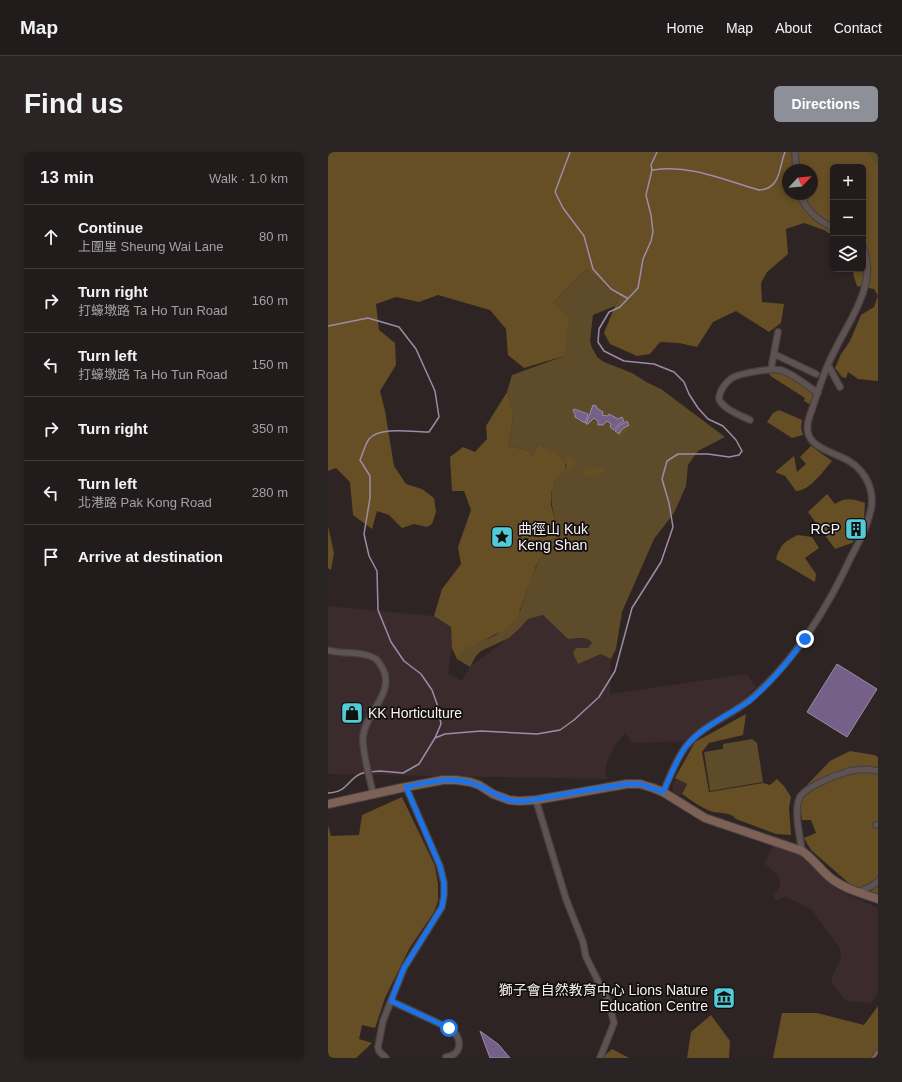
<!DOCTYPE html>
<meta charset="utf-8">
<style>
:root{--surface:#221b1b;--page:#2a2424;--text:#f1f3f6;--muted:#a2a1a3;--line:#3f393a;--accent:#8c9099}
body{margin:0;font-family:Arial,"Noto Sans TC",sans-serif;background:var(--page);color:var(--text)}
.controls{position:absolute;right:12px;top:12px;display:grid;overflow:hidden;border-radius:6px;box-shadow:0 2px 6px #0003}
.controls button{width:36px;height:36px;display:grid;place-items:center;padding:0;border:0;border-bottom:1px solid var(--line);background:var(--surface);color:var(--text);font:20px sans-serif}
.compass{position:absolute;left:454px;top:12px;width:36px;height:36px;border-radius:50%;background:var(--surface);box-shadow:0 2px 6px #0003;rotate:64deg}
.stop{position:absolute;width:12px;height:12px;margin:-9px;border:3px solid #1a73e8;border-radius:50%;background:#fff}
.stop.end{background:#1a73e8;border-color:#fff;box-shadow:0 1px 4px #0008}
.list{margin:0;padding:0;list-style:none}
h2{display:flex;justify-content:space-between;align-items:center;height:52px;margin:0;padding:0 16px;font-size:17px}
h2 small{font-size:13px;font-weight:400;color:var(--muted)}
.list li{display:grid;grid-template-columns:26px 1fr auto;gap:12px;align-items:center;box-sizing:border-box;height:64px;padding:0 16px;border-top:1px solid var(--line)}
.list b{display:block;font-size:15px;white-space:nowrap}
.list p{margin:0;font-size:13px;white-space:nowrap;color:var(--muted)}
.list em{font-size:13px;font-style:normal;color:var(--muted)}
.icon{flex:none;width:22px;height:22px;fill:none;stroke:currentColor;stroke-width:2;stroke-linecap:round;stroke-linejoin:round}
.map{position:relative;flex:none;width:550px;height:906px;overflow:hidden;border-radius:6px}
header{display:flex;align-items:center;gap:24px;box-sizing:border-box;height:56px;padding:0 20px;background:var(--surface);border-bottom:1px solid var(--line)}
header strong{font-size:19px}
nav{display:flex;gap:22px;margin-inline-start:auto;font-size:14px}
.intro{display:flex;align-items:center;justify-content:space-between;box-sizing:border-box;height:96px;padding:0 24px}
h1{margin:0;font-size:28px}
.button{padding:10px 18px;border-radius:6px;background:var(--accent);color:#fff;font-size:14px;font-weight:700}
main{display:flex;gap:24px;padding:0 24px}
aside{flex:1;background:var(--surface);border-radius:6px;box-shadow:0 2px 6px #0003}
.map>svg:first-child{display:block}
.built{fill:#3c2b2c}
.green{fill:#5d4b29}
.forest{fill:#664f25;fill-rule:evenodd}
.water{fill:#746088;stroke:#9c8ca8}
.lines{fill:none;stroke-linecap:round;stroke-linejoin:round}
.stream{stroke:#9c8ca8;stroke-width:1.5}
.street-casing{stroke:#484040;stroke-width:8}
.secondary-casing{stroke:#484040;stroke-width:10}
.street{stroke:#5e5252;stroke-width:5.5}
.secondary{stroke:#7e6156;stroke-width:8}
.route{stroke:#1a73e8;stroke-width:5}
.labels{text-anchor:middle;stroke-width:3.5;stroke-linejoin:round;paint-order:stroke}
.poi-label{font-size:14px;fill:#faf3f3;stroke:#130e0f;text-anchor:start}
</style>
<header>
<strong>Map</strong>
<nav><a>Home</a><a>Map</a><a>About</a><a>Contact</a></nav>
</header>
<div class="intro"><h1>Find us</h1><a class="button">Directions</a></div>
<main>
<aside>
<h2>13 min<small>Walk · 1.0 km</small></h2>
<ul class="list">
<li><svg class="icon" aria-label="ahead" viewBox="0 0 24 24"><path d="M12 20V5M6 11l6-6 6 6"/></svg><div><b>Continue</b><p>上圍里 Sheung Wai Lane</p></div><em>80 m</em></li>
<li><svg class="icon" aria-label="right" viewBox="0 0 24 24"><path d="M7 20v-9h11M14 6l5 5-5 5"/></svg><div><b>Turn right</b><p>打蠔墩路 Ta Ho Tun Road</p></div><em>160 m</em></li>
<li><svg class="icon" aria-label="left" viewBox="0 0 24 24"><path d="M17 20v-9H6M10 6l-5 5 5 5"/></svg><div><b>Turn left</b><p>打蠔墩路 Ta Ho Tun Road</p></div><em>150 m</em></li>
<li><svg class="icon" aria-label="right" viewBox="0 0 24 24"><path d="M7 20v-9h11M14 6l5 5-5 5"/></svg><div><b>Turn right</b></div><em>350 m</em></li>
<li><svg class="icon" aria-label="left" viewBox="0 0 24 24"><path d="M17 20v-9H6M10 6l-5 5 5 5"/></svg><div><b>Turn left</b><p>北港路 Pak Kong Road</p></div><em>280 m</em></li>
<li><svg class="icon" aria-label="arrive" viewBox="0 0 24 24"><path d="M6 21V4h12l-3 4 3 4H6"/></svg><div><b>Arrive at destination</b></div></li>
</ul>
</aside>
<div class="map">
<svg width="550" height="906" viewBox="0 0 550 906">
<rect width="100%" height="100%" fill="#2e2424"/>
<path class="built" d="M0,454L106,464L123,475L124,496L120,521L134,529L142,515L186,482L200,467L215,463L240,487L258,486L262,488L264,491L260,496H248L250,512L273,502L283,507L282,542L419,522L428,535L413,549L368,579L356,589L305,591L297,581L286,595L280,607L277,617L279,627L0,622Z
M348,627L358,632L353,644L345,640L344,636Z
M446,692L472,703L483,713L500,730L512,739L550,756V840L543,851L518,849L506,834L503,827L512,809L513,803L512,797L484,758L457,744L448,749L444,743L449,739L452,734V728L450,723L436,711Z"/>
<path class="green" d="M539,0H550V14L549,15Z
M258,117L292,145L287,154L265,163L262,189L264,196L270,206L276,210L304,221L320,231L333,237L397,285L370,299L360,313L358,334L346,361L326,387L294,460L288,497L283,507L273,502L250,512L245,501L248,496H260L264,491C259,483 248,487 240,487L215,463L200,467L191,477L181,486L153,499L148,504L142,515L129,507L133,501L144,493L168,483L192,459L204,424L228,371C224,355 219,340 230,326C234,322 237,319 238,313L231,304L217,297L210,292L205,304L199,298L180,294L186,262L179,240L184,223L236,204L225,151Z
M424,587L429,591L435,630L382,639L376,600L395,597V592Z"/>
<path class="forest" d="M0,0H539L550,14V229L530,227L520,220L518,226L514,225L507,216L513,202L522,189L533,163L546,155L550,144L546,137L529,134L525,122L527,117H535V15H505V84L496,78L476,71L458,77L460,102L439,120L433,131L434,150L456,152L453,171L441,180L408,159L385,170L369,195L351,191L332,190L322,202L309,204L282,192L276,181L287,154L292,145L258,117L225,151L241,166L236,204L196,216L180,203L178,177L162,158L110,143L91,150L68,145L48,152L51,178L67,191L68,213L52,239L57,259L66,314L78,332L94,337L106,346L108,360L104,372L99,375L86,372L74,376L61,363L49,359L44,377L25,363L22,330L8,316L0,319ZM460,18H484V42H460Z
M445,219L456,221L489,242L485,254L476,249L477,246L444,225L441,222Z
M179,240L186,262L180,294L199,298L205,304L210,292C218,298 233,302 237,310V319L227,330L223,341V353L228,371V380L208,414L189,466L176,478L138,497L129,507L124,496L123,475L106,464L114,437L133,412L130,395L143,358L136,339H124L122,305L135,295L147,300L159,287L158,274Z
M451,258L474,268L473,276L475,283L464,286L439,270L445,261Z
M304,272L305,276L298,279L294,286L290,284L294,277Z
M483,294L504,309C495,319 482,339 468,339L457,324L447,320L466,304L469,320L478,312L472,305Z
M237,305L245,307L248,310L247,314L239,320L240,314Z
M265,315L279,317C273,323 266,325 258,324L254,321L255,318Z
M499,342L507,352C518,345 525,347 537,351L536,367L524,391L507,397L480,360Z
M0,374L6,401L3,418L0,416Z
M470,383L484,385L491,396L477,406L488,422L487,430L448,407C452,393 457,389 470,383Z
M418,562L415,583L381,591L374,600L381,640L435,631L442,633L449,627L456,634L463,645L461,656L463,683L448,682L408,667C402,659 390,662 382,659C372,655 363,648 354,642L359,632L347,626L367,590Z
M522,599L546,603L550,605V742L523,733L483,698L476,686L488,681L483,668H474L472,653L480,632L502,609Z
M74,645L107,714L110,732V749L106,760L81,797L57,846L47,876L34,873L31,887L44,891L28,906H0V673L3,684L31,683L34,663Z
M550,854V906H445L454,861H489L536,873Z
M383,863L402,889L401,906H359L363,880Z
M284,897L301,906H274Z"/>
<path class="water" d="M265,253L268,254L270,257L275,260L274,263L280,264L281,262L290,267L294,265L296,269L290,273L286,278L282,275L283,272L279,269L275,273H270V269L266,266L260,272H258Z
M246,257L260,262L257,271L247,265V262L245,259Z
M299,269L301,273L294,277L291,282L287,279L291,274Z
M509,512L549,537L519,585L479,560Z
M152,879L170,892L182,906H162Z"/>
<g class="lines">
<path class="stream" d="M242,0L227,40L235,56L256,84L265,117L283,137L299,146
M325,18C362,12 396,28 431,38C453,37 451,15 457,0
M0,174L40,166L71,175L88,197L107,239L111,265L101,280C86,280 51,274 41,287C37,293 35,301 32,308L42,324V346L36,382L41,404L49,419L50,458L63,490L76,509L93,522L104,538L109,552L113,572L107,586L91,612L75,621L52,619L41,620
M107,586L117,582L153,579L209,582L232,578L246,568L271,545L287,519L304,456L333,410L345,375L341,351L334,327L339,309L350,302H380L401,305L411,303L414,299L408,288L395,274L380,267L370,256L361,242L356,230L346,220L326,212L296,209L276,199L270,190L271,177L281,160L292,155L310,136L315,107L323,89L325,80L323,63L318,43L324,18L323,13L329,0
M0,641C23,640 19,624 38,620"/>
<g class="street-casing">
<path id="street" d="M467,0L468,18
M472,42C478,59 490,68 505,76
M446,202L488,222
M500,213L512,235
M443,217L450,180
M422,268C412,263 396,258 391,247C391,239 398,230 404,226C413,221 443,216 453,218C466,222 479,234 490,241
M0,498C15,503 34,498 48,507C51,510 53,514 55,517C67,541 37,561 35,585C34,600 42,626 45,642
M335,640C342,625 349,604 360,592C377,571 406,563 426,544C469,506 500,455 524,403C531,390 539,376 542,361C548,341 539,320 521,309C502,298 472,295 481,266C489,244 495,220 506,200C521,168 550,133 535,95
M208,648L238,747L255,790L258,805L281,851L286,871L272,906
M548,673H550
M474,699C472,685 466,661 471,647C475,635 511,622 522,619C531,617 541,617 550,619
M530,740L544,734L550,729
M63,849L121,876C134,883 136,903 118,905
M58,906L51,899L50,895L55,869L76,816L114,755L116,743V731L112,714L78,635"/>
</g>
<g class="secondary-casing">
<path id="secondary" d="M0,652L73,636L115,628H128L142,630L151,633L165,642L181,648L191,649L208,648L299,632H312L325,636L335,640L377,666L474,699C487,708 493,719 504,727C517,737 535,742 550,747
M548,906L550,903"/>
</g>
<use href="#street" class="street"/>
<use href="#secondary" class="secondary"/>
</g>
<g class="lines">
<path class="route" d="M121,876L63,849L76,816L114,755L116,743V731L112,714L78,635C101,630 126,623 149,633C163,638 173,648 188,649C202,650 214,646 227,644C251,639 275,636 299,632H312L335,640C342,626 349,605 359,593C372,577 401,562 420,550C442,532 460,510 477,487"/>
</g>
<defs>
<g id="building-square" transform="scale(1.15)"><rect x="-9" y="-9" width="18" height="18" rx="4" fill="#52cbd8" stroke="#130e0f"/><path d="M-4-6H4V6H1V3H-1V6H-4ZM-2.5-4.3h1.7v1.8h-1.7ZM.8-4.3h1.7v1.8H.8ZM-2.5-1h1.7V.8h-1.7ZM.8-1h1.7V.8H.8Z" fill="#111"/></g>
<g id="sight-square" transform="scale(1.15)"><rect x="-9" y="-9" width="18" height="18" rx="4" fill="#52cbd8" stroke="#130e0f"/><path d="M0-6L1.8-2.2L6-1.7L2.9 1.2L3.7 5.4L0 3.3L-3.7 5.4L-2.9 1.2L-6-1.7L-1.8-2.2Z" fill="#111"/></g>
<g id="shop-square" transform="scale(1.15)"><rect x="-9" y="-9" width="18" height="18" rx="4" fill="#52cbd8" stroke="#130e0f"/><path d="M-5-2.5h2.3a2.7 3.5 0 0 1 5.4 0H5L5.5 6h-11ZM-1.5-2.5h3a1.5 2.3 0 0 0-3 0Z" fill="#111"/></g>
<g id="museum-square" transform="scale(1.15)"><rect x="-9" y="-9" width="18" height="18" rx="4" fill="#52cbd8" stroke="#130e0f"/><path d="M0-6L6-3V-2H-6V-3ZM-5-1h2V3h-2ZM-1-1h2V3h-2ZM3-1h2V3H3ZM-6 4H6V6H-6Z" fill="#111"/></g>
</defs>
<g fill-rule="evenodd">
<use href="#building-square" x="528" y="377"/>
<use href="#sight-square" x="174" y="385"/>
<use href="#shop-square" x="24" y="561"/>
<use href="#museum-square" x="396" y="846"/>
</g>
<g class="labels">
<g class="poi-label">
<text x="190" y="382">曲徑山 Kuk<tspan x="190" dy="16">Keng Shan</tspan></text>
<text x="512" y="382" text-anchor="end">RCP</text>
<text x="40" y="566">KK Horticulture</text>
<text x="380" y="843" text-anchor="end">獅子會自然教育中心 Lions Nature<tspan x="380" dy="16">Education Centre</tspan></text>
</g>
</g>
</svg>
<div class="controls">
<button>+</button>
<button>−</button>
<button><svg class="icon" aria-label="layers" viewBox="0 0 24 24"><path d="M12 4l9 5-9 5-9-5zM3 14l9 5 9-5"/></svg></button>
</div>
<svg class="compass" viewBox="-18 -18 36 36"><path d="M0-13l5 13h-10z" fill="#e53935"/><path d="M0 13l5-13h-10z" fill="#a2a1a3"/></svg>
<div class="stop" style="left:121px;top:876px"></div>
<div class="stop end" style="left:477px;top:487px"></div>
</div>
</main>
